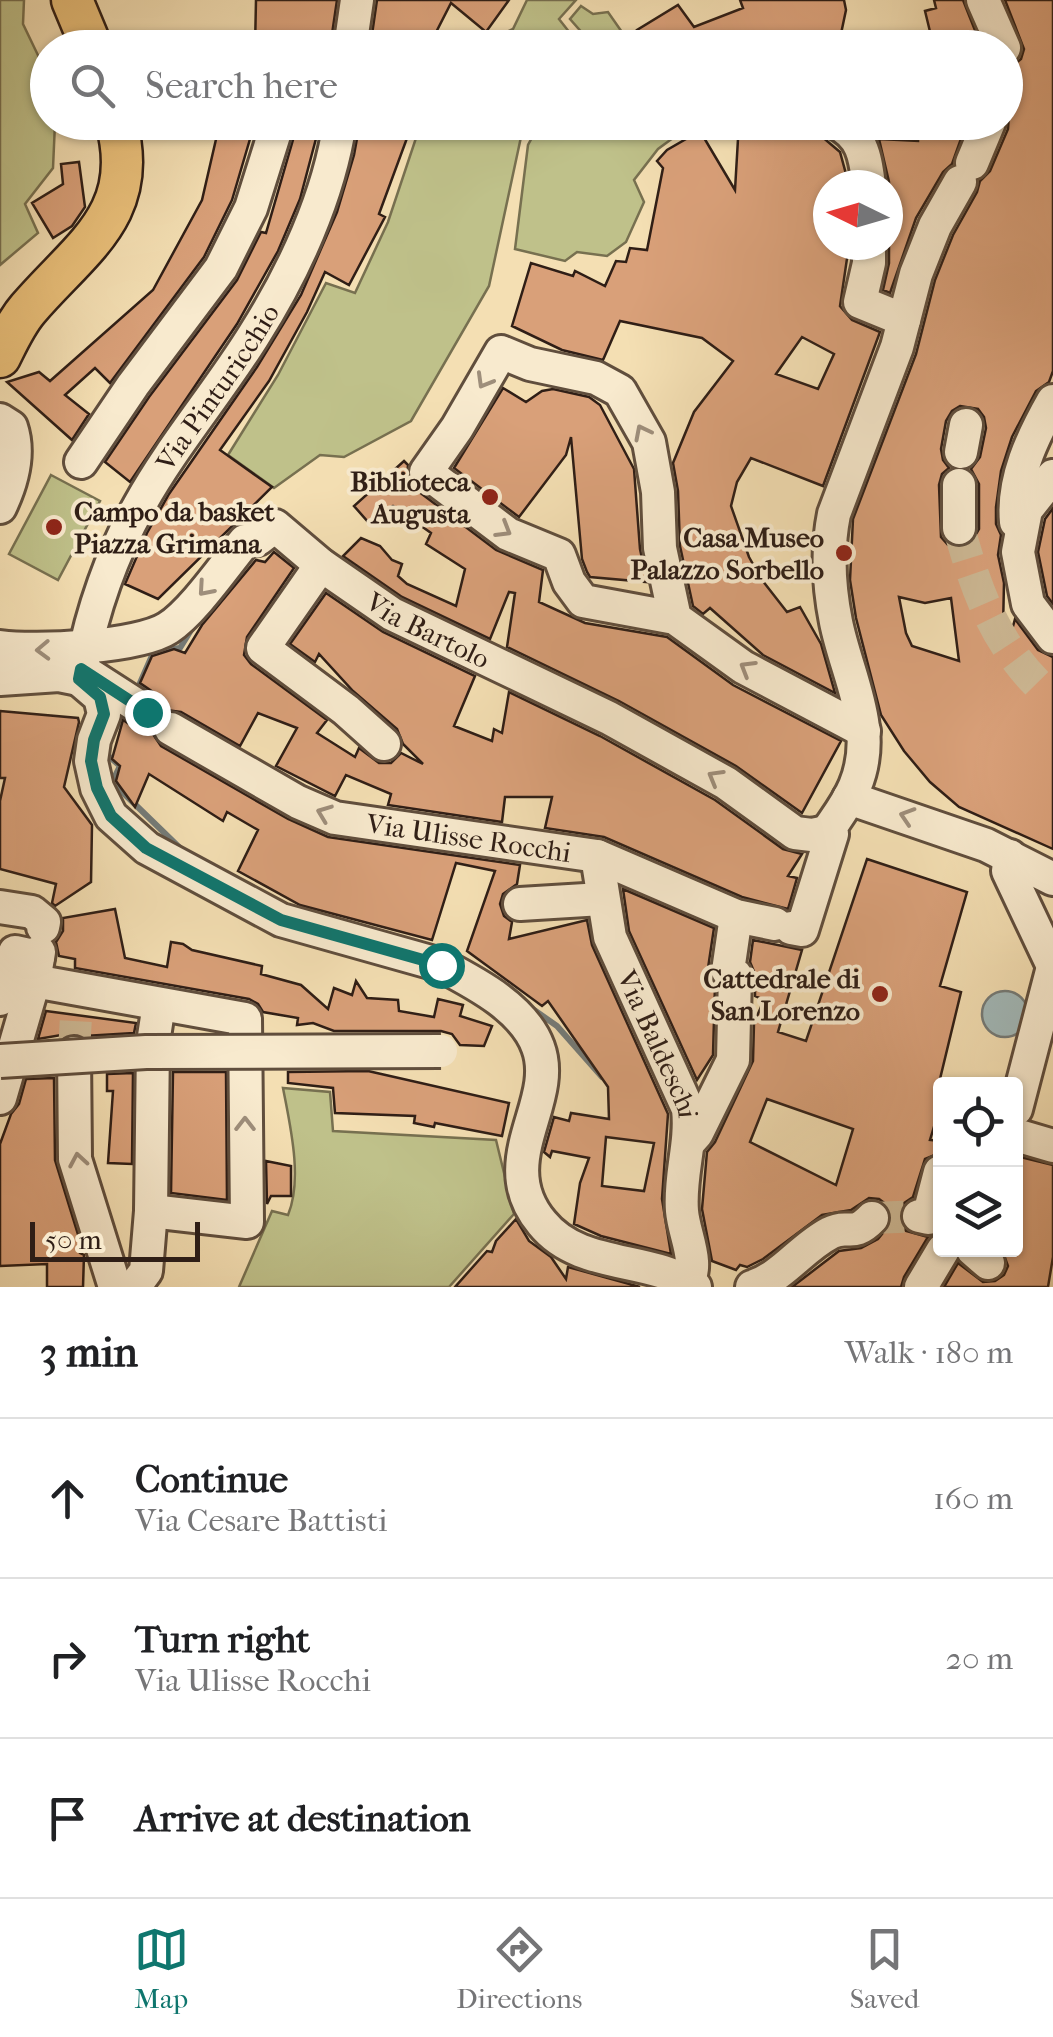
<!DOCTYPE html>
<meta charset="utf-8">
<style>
:root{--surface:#fff;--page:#f6f6f6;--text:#202124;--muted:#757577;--line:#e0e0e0;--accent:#0f766e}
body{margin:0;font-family:"IM FELL French Canon",serif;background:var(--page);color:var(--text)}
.controls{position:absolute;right:30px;bottom:30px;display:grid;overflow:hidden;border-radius:10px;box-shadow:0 2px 8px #0004}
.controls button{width:90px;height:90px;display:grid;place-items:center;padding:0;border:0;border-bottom:2px solid var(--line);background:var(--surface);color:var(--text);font:50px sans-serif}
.compass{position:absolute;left:813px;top:170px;width:90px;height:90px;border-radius:50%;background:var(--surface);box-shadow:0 2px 8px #0004;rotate:275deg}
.scale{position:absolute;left:30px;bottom:25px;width:170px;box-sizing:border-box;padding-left:10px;border:5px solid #2f1e16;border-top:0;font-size:28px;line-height:35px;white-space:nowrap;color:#2f1e16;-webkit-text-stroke:8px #f8eace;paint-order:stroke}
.stop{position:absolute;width:30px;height:30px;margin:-22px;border:8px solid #0f766e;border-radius:50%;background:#fff}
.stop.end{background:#0f766e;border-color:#fff;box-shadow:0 2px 10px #0008}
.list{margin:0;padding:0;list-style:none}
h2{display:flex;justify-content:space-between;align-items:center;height:130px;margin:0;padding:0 40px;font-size:42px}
h2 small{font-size:32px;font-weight:400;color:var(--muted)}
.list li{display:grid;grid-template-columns:65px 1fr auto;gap:30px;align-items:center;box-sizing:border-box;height:160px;padding:0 40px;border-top:2px solid var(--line)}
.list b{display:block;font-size:38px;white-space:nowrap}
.list p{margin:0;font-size:32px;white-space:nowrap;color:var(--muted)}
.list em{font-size:32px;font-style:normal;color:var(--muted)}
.icon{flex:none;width:55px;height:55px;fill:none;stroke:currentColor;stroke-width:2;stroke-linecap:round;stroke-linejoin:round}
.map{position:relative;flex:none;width:1053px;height:1287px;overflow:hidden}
.search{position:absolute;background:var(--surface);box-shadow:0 2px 8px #0004;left:30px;right:30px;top:30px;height:110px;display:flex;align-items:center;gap:25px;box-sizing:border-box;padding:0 35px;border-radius:55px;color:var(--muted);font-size:38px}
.sheet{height:610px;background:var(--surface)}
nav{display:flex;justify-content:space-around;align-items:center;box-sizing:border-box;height:140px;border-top:2px solid var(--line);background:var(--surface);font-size:28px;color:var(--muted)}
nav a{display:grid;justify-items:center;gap:5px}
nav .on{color:var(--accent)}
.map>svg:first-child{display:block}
.green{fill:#bfc18a;stroke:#777050;stroke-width:2.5}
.water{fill:#a2b9b9;stroke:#747b78;stroke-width:2.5}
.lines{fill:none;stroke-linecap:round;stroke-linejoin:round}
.stream{stroke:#747b78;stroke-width:6}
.building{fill:#d9a079;stroke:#2f1e16;stroke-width:2.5;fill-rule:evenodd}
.minor-tunnel{stroke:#cdb894;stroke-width:32;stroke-dasharray:32 16;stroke-linecap:butt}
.minor-casing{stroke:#604e3d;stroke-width:38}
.major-casing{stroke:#2f1e16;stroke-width:45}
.minor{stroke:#f8eace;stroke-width:32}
.major{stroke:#eac07a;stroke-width:40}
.minor-bridge-casing{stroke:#604e3d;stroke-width:38;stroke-linecap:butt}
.minor-bridge{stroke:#f8eace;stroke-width:32}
.oneway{stroke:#9e8e7b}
.route{stroke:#0f766e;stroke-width:12}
.poi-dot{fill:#8f2418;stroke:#f8eace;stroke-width:4}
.labels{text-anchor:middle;stroke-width:8;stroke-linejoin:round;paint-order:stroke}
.street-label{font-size:28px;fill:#2f1e16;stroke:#f8eace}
.poi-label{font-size:28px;font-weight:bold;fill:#2f1e16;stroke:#f8eace;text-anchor:end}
</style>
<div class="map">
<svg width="1053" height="1287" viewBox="0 0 1053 1287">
<rect width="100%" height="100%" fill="#f4dfb3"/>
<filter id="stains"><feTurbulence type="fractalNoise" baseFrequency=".002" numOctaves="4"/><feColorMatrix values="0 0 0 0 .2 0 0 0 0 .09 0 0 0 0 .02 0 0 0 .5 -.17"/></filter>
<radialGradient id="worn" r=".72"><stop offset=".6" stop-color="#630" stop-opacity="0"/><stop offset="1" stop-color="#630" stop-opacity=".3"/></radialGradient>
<path class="green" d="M0,0H24L23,24L47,74L48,122L55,123L53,168L25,204L38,233L0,265Z
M527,0H576L559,19L570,33L562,47H474L513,29Z
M581,6L593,14L608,12L624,35L637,36L644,47H578L584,35L570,19Z
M421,123H524L489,286L411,421L344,457L320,455L274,488L228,455L278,375L326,283L355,293L388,222Z
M540,123L685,122L688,127L658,149L634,180L644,202L626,242L607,256L577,252L565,261L515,249L528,145Z
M51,475L100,501L58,580L9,554Z
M283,1088L330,1092L333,1131L496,1140L514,1214L449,1287H239L272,1211L288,1215C303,1179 290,1125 283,1088Z"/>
<path class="water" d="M982 1014a23 23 0 1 1 46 0a23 23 0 1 1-46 0Z"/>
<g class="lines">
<path class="stream" d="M152,702L155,696L140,683L154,651L180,648L193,627
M113,733L121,719L137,722
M104,752L120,766L112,782L182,850
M527,1005L557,1026L602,1077"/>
</g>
<path class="building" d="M256,0H337L330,48H255Z
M377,0H509L486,32L451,3L428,48H370Z
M740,0H844L846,10L838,48H735V32L700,48H646L637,30L678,5L694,27L743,8Z
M934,0H963L982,48H934L925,11L936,8Z
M1005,0H1053V371L1049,382L1036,391L1012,437L1001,471L996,507V524L1001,535L998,555L1004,583L1003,628L1012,630L1015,619L1038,650L1053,657V849L959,807L930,782L904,751L881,715L856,618L850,580L853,519L916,354L935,280L953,235L977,192L980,181L990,171L1008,129L1012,66L1021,59L1024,49ZM960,406L978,409L984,417L986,428L980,457L971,469L979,484V529L970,545L958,548L948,545L941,537L939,485L942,474L949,468L943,460L941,449L946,421L952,411ZM899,597L925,603L951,598L959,661L912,646L906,633Z
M220,122H255L232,200L204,257L110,383L95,368L65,395L89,414L72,440L7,382L39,372L50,381L153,290L202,200Z
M360,122H388L410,130L379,214L385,217L349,285L325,272L307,312L269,381L220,450L272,487L158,599L125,584L147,533L169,494L257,367L301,295L337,212L354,155Z
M739,122H791L820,135L840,152L849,185H828V245H849L840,306L852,320L880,332L823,486L751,458L737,482L731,506L749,557L762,580L787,612L800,607L821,644L835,693L763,655L710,608L703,614L693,606L680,546L678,491L673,463L694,412L733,361L702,338L620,321L603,360L562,350L512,326L531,263L573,276L575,271L605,286L616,261L626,262L630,248L647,250L663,168L657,161L667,150L700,131L735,190ZM802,337L834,354L818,389L776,374Z
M918,122H967L952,164L943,172L916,218L890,293L883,290L889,263V182L879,139L918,141Z
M297,126L318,131L300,199L278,251L237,324L130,482L105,462L149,397L237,280L261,232L266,233Z
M79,162L85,207L72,226L53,238L32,203L63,184L61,164Z
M503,388L526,402L542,391L553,389L589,397L600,405L634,469L640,549L647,582L590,577L587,572L582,559L571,437L566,455L519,517L454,468Z
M404,461L408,465L407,479L414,488L496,550L543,570L539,602L585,623L667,637L733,685L841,741L802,813L736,766L619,701L507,647L515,593L509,592L490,639L402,597L343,556L361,538L380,546L392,560L402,564L398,576L407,584L456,606L465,569L426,544L431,533L393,506L369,523L354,506Z
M1053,508V604L1047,596L1038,552L1045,519Z
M274,552L294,568L247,637L244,655L251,664L327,720L317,733L355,757L359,748L379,763H391L401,753L423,764L403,744L397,729L353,691L319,654L315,662L290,644L326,593L383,632L475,676L454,726L492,741L494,729L502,733L509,692L600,736L715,800L783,849L802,854L788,876L797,878L788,909L742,897L604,837L545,828L552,797H505L502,822L388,805L391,794L346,775L335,796L276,766L297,728L258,713L240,746L181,712L166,710L159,696L140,683L152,656L174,649L185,653L202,625L256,560L265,562Z
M0,711L78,718L79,722L64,787L92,825L91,882L55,906L52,903L56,884L0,869V801L5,778H0Z
M123,720L137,729L151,731L161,746L288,819L328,837L520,865L517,884L503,894L500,904L504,916L512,922L509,939L587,920L592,945L668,1114L662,1199L671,1254L601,1236L574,1224L580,1183L589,1158L552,1151L550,1157L544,1152L554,1117L569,1121L571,1113L609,1119L608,1087L548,1001L542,1006L467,951L495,871L456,863L432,940L300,905L238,871L258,830L227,812L223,821L149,774L135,807L116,781L120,766L112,759ZM606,1137L654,1143L644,1191L602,1186Z
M867,859L967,892L940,986L961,992L940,1079V1107L930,1140L940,1141V1153L925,1159L913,1197L904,1203L899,1213L900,1223L906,1231L928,1237L904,1277L901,1287H792L839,1251L861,1248L878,1239L891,1223L887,1205L879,1199L869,1198L851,1210L822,1215L763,1259L747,1267L740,1265L736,1270L712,1261L702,1209L707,1152L715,1142L753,1061L754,1023L764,1000L755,996V974L750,962L753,940L802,950L778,1032L806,1041ZM767,1099L853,1129L836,1185L750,1142Z
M623,889L714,928L708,968L715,985L713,1055L697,1080L629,931Z
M115,909L125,958L167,967L171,942L183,944L192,950L262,966L261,974L301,985L328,1009L334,988L352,995L356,981L367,998L398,1000L399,1011L434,1017L438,999L463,1005L460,1016L492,1026L484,1046L460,1045L452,1034L441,1031H334L313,1023L297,1025L298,1018L263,1012L258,1004L249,999L75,968V959L59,956L56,942L63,931V918Z
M46,1011L136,1023L134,1033L84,1036L73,1033L38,1039Z
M368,1071L509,1103L502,1136L435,1123L434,1127L414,1123L415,1116L335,1113L333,1088L288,1083V1072Z
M173,1072H226L227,1200L171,1193Z
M133,1073L132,1164L108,1163L113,1091H107V1074Z
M54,1078L55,1160L80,1241V1253L84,1255L83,1287H47V1264L0,1266V1144L11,1114L19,1104L26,1079Z
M1016,1156L1053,1165V1257L1048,1287H944L958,1263L983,1282L995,1281L1004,1275L1008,1266L1002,1250H1016Z
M266,1161L291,1166V1196H271L267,1204Z
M516,1219L529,1241L551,1257L566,1279L568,1267L640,1287H455L487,1251L492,1252L496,1241Z"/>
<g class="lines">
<path class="minor-tunnel" d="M959,528C977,594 997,648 1048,694
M74,1053L76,1016
M872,1218L919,1216"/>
<g class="minor-casing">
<g id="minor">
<path d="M983,0L1004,48"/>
<path d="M350,48L357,0"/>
<path d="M835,122C863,136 865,156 869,185"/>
<path d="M972,163L989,122"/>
<path d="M869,245V263L860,302L904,320"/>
<path d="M0,420L11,427C20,454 12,482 0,507"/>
<path d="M961,452L966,425"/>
<path d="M81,462L133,385L221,268L251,208L278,122"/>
<path d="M1053,476L1026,510L1018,552L1028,604L1053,637"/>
<path d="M1016,522C1012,480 1032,438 1053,401"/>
<path d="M959,528V485"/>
<path d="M321,565L263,648L346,710L384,744"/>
<path d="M675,618L583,601L569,582L559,555L508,534L426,472L457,428L501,352L530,364L596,378L620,391L649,442L658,492L660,548L675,618L743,667L864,731"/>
<path id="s1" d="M0,647C35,652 139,647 168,628C193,612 225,565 245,541L258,539L275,526L321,565L392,614L609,718L726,783L795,833L812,835L827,832"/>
<path id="s2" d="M82,665C92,611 112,554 139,506C172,446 218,393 254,335C294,272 329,196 340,122"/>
<path d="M88,674L147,712"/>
<path d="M0,679L59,675L79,679"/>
<path d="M79,679L100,697L104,714L94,740L91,761L97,788L111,816L147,848L281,920L441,965C475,983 524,1008 538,1047C559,1103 490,1161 542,1223C580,1270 649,1255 695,1287"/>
<path id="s3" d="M171,729L298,802L335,818L597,856L736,916L775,924"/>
<path d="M849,798L986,845L1053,879"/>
<path id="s4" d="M597,856L610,937L688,1109C692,1144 679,1176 682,1211C684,1236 701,1263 686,1287"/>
<path d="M1010,856L1008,871L1053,966"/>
<path d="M520,904L602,899"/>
<path d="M0,907L32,912L44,922L43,927"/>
<path d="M791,928L802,930L832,834L827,832C837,817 848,803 855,786C879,729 847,677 836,622C829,587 827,549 834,514L897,347L916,274L935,226L960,182"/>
<path d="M34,981L245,1019L247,1222L151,1211"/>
<path d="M0,999L15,952L38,957"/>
<path d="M74,1053L75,1159L115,1287"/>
<path d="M0,1098L34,981L39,952"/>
<path d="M1016,1109L1053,967"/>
<path d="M1016,1135L1053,1146"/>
<path d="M689,1142L697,1133L733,1060L735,975L728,971L736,916"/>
<path d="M919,1216L928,1218L940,1172"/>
<path d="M973,1250L988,1263"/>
<path d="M134,1287L146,1271L151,1211L153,1043L159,1004"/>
<path d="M752,1287C784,1276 801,1248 830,1233C848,1223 852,1239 872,1218"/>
<path d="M921,1287L943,1250"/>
</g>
</g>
<g class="major-casing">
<path id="major" d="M72,0L92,48
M0,357C8,341 16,323 28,309C80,248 142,214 116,122"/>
</g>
<use href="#minor" class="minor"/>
<use href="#major" class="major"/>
<g class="minor-bridge-casing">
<path id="minor-bridge" d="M0,1061L146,1052L441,1051"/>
</g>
<use href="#minor-bridge" class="minor-bridge"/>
</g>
<defs><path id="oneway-chevron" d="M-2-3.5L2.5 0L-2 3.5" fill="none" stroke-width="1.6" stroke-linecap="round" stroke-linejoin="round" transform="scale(2.5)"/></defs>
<g class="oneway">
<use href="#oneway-chevron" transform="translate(484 381) rotate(120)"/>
<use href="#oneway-chevron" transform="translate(642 432) rotate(-117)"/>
<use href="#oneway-chevron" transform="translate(504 530) rotate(31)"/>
<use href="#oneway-chevron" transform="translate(205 589) rotate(131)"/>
<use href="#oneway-chevron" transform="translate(43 650) rotate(178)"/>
<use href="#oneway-chevron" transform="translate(747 668) rotate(-149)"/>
<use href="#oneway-chevron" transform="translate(715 777) rotate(-150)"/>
<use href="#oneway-chevron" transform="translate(324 813) rotate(-159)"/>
<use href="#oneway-chevron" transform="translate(907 816) rotate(-162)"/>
<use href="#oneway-chevron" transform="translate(245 1124) rotate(-90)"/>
<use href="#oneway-chevron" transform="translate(78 1160) rotate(-100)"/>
</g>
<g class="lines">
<path class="route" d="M147,712L81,669L79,679L100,697L104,714L94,740L91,761L97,788L111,816L146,848L281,920L441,965"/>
</g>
<g class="poi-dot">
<circle cx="490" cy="497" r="10"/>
<circle cx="54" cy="527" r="10"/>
<circle cx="844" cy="553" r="10"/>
<circle cx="880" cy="994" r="10"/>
</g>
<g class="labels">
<g class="street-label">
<text dy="10" stroke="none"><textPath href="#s2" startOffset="312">Via Pinturicchio</textPath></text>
<text dy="10" stroke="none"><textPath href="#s1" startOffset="508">Via Bartolo</textPath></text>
<text dy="10" stroke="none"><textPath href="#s3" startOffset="322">Via Ulisse Rocchi</textPath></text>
<text dy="10" stroke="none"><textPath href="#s4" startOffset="200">Via Baldeschi</textPath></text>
</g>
<g class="poi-label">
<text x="470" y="491">Biblioteca<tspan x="470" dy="32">Augusta</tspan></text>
<text x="74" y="521" text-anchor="start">Campo da basket<tspan x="74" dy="32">Piazza Grimana</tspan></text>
<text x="824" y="547">Casa Museo<tspan x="824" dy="32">Palazzo Sorbello</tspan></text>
<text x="860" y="988">Cattedrale di<tspan x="860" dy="32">San Lorenzo</tspan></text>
</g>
</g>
<rect width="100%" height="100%" filter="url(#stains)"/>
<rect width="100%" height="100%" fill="url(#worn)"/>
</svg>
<div class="controls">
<button><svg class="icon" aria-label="locate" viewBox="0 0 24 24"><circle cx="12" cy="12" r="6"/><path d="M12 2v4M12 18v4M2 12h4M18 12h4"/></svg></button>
<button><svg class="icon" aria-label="layers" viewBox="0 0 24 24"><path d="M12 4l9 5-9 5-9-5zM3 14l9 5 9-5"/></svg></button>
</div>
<svg class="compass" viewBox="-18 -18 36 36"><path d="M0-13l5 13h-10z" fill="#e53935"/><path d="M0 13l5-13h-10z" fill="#757577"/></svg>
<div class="scale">50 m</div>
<div class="stop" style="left:441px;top:965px"></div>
<div class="stop end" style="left:147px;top:712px"></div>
<div class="search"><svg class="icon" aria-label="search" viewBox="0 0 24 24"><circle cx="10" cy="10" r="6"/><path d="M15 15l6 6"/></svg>Search here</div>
</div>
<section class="sheet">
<h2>3 min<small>Walk · 180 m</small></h2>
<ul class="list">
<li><svg class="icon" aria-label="ahead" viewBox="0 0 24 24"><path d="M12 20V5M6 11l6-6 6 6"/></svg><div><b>Continue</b><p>Via Cesare Battisti</p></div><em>160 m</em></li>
<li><svg class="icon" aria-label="right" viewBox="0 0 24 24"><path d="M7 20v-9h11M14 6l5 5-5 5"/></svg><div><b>Turn right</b><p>Via Ulisse Rocchi</p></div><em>20 m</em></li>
<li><svg class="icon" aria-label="arrive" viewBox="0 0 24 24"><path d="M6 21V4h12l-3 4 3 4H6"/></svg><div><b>Arrive at destination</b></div></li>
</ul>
</section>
<nav>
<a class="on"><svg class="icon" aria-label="map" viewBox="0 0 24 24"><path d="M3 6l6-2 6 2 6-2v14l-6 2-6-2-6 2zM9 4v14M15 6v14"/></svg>Map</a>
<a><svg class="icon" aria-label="directions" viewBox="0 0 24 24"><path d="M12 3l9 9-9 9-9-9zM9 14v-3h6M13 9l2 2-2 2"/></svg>Directions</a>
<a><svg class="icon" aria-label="saved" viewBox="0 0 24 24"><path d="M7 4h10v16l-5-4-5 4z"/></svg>Saved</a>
</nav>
